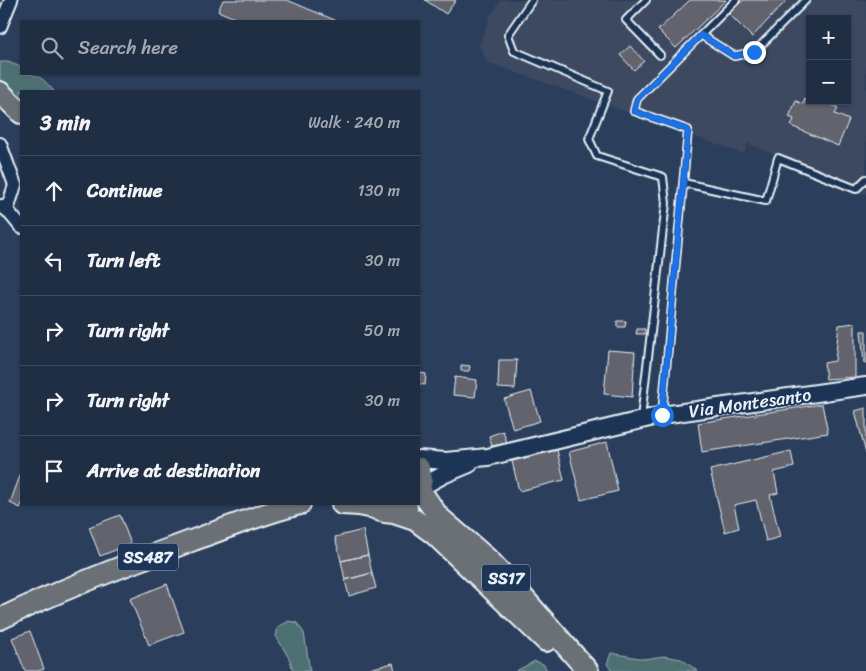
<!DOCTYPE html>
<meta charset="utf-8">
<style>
:root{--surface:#202e44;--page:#2d3a4f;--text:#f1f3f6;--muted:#a2a8b2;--line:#3d4a5d}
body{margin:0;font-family:Sriracha,sans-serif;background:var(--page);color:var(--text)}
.controls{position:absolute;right:15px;top:15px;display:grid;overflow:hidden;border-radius:0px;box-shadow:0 1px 4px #0004}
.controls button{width:45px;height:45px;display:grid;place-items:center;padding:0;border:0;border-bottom:1px solid var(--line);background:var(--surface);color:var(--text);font:25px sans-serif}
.stop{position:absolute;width:15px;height:15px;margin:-11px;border:4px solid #1a73e8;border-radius:50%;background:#fff}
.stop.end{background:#1a73e8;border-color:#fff;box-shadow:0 1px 5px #0008}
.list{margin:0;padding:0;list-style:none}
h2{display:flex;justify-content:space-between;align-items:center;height:65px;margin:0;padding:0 20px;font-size:21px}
h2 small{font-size:16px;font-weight:400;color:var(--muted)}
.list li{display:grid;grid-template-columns:32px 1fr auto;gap:15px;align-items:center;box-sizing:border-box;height:70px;padding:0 20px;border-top:1px solid var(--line)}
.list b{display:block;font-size:19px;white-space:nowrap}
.list em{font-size:16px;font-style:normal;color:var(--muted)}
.icon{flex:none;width:28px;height:28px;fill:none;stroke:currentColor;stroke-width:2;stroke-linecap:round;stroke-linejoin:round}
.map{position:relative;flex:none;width:866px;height:671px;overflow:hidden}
.search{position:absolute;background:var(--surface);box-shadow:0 1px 4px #0004;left:20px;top:20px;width:400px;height:55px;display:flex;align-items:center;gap:12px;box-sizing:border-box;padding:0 18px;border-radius:0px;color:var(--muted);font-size:19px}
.panel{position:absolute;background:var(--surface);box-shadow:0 1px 4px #0004;left:20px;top:90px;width:400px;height:415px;border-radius:0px}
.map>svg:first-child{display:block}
.built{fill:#3c4960;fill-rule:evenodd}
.green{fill:#4d7173;stroke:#9ab1b6}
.building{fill:#62636c;stroke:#e8f1f8}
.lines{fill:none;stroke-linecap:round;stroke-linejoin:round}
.service-casing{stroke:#e8f1f8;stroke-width:10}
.minor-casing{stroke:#e8f1f8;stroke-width:16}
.tertiary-casing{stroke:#e8f1f8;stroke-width:20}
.primary-casing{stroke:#e8f1f8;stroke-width:24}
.service{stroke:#1d3557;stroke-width:6}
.minor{stroke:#1d3557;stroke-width:12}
.tertiary{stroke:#1d3557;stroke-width:16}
.primary{stroke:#6a7074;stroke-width:20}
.route{stroke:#1a73e8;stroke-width:6}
.labels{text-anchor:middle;stroke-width:4;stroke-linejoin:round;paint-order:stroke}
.shield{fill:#1d3557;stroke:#abb9c8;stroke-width:1}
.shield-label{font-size:16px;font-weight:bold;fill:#e8f1f8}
.street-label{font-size:18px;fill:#e8f1f8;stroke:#1d3557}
</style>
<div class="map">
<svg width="866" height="671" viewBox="0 0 866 671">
<rect width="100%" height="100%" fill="#2b3e5b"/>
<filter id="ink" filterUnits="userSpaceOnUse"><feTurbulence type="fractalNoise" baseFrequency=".02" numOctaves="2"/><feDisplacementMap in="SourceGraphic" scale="10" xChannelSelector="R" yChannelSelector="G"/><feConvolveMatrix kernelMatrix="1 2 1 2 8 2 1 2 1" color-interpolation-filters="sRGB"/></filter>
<g filter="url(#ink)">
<path class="built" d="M501,0H866V194L747,143L744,154L487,62L479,45L491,14ZM810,19H847V101H810Z"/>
<path class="green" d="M0,62H8L21,67V74C40,74 42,78 54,91H21V102L0,81Z
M289,621L297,623L304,633L310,671H293L290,660L276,636L278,627Z
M611,653L644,659L664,656L681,659L698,671H612L607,664Z
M535,661L543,664L548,671H516Z"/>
<path class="building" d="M223,0H287L337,21H242L218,11Z
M425,0H456L446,14Z
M690,0H726L676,48L658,30Z
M743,0H787L752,37L729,14Z
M630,46L644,61L634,70L620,55Z
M805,99L819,105L821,101H823L838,108L835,114L849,120L838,146L791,126L794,119L789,117L796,101L803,104Z
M617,321H626L625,327H617Z
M855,323V377L826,379L824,363L835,361L839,325Z
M637,329H645V334H636Z
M861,331H866V363H864Z
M608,350L635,352L632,397L604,394Z
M499,360H517L515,389L498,388Z
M461,365L470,366L469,371H461Z
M419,373L426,374L425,385L419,384Z
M455,377L477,380L475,397L453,395Z
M531,391L540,421L513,429L504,399Z
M822,404L828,433L702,452L698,423Z
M866,408V454L855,411Z
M503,431L507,443L492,446L489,436Z
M607,442L618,491L581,500L569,452Z
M557,450L564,480L519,491L512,461Z
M791,451L794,467L774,472L778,493L770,495L780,537L766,541L756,500L734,505L739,528L725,532L710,470Z
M21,473L22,504L20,508L10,503Z
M120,515L131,544L100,556L89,527Z
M363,530L368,555L341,561L335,537Z
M368,555L372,573L345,580L341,561Z
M372,573L376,588L349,596L345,580Z
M167,584L184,632L149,645L130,599Z
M30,631L44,669L38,671H25L12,638Z
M393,663L395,671H370L369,669Z"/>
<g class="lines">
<g class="service-casing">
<path id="service" d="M532,0L508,35L514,51L608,91L589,139L597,156L663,177L666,203L641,418
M646,0L626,20L660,55
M701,35L734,56L754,52L806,0
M684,183L766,201L778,158L856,189L866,179
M662,414L688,130L634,111L637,99L736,0"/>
</g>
<g class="minor-casing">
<path id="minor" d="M0,27L11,0
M0,144L15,185L7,210
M0,206L7,210L21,227"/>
</g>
<g class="tertiary-casing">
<path id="tertiary" d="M419,459L446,461L488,457L662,415L866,386
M421,487L445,474L469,464"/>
</g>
<g class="primary-casing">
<path id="primary" d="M0,92L21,113
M419,468L422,479L419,494
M420,490L438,516L489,560L508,580L588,671
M342,504L359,505L374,508
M368,504C380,513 393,516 407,508
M394,513L415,520L434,534L546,641
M0,619C62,589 127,564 191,541C227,528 263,513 300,504"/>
</g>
<use href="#service" class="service"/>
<use href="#minor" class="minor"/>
<use href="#tertiary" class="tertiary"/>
<use href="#primary" class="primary"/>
</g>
</g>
<g class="lines" filter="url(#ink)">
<path class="route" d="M662,415L688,130L634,111L637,99L701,35L734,56L754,52"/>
</g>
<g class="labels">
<g class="shield">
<rect x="118" y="543.5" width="60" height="27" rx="4"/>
<rect x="482" y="564.5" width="48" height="27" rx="4"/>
</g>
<g class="shield-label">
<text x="148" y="563">SS487</text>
<text x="506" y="584">SS17</text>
</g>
<g class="street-label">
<text transform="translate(750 403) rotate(-8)" y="6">Via Montesanto</text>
</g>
</g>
</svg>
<div class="controls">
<button>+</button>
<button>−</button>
</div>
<div class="stop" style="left:662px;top:415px"></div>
<div class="stop end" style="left:754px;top:52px"></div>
<div class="search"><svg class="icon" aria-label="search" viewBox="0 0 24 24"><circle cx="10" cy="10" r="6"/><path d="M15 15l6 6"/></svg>Search here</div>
<section class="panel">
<h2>3 min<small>Walk · 240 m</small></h2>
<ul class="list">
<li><svg class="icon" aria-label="ahead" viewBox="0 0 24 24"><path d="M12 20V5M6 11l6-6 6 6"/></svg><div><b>Continue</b></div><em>130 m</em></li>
<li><svg class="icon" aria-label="left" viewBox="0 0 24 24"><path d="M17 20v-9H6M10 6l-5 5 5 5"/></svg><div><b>Turn left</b></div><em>30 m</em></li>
<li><svg class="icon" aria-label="right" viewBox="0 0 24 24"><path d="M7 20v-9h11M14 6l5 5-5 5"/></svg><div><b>Turn right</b></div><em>50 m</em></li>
<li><svg class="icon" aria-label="right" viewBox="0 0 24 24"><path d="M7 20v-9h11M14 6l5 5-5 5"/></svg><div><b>Turn right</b></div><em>30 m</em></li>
<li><svg class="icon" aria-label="arrive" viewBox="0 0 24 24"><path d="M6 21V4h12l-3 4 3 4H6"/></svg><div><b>Arrive at destination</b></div></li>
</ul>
</section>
</div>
